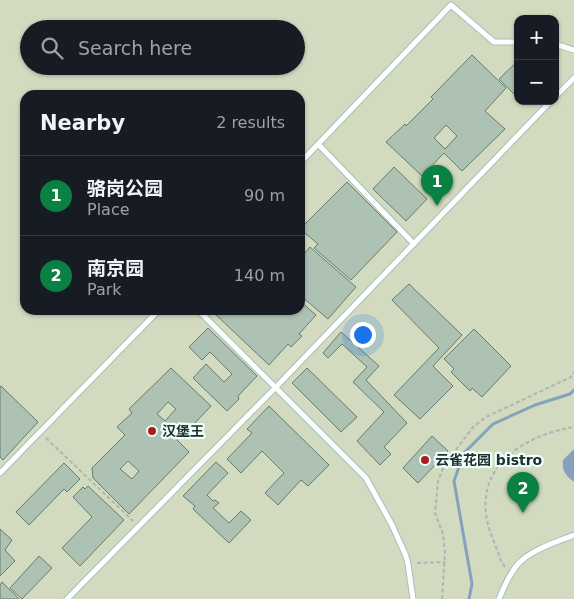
<!DOCTYPE html>
<meta charset="utf-8">
<style>
:root{--surface:#171b24;--page:#242831;--text:#f1f3f6;--muted:#9ea1a6;--line:#363941;--accent:#0b8043}
body{margin:0;font-family:"DejaVu Sans","Noto Sans SC",sans-serif;background:var(--page);color:var(--text)}
.controls{position:absolute;right:15px;top:15px;display:grid;overflow:hidden;border-radius:10px;box-shadow:0 1px 4px #0004}
.controls button{width:45px;height:45px;display:grid;place-items:center;padding:0;border:0;border-bottom:1px solid var(--line);background:var(--surface);color:var(--text);font:25px sans-serif}
.you{position:absolute;left:362px;top:334px;width:18px;height:18px;margin:-12px;border:4px solid #fff;border-radius:50%;background:#1a73e8;box-shadow:0 0 0 8px #1a73e833}
.badge{display:grid;place-items:center;width:32px;height:32px;border-radius:50%;background:var(--accent);color:#fff;font-size:16px;font-weight:700}
.pin{position:absolute;translate:-50% -41px;filter:drop-shadow(0 1px 2px #0008)}
.pin::after{content:'';position:absolute;top:26px;width:18px;height:15px;background:inherit;clip-path:polygon(0 0,100% 0,50% 100%)}
.list{margin:0;padding:0;list-style:none}
h2{display:flex;justify-content:space-between;align-items:center;height:65px;margin:0;padding:0 20px;font-size:21px}
h2 small{font-size:16px;font-weight:400;color:var(--muted)}
.list li{display:grid;grid-template-columns:32px 1fr auto;gap:15px;align-items:center;box-sizing:border-box;height:80px;padding:0 20px;border-top:1px solid var(--line)}
.list b{display:block;font-size:19px;white-space:nowrap}
.list p{margin:0;font-size:16px;white-space:nowrap;color:var(--muted)}
.list em{font-size:16px;font-style:normal;color:var(--muted)}
.icon{flex:none;width:28px;height:28px;fill:none;stroke:currentColor;stroke-width:2;stroke-linecap:round;stroke-linejoin:round}
.map{position:relative;flex:none;width:574px;height:599px;overflow:hidden}
.search{position:absolute;background:var(--surface);box-shadow:0 1px 4px #0004;left:20px;top:20px;width:285px;height:55px;display:flex;align-items:center;gap:12px;box-sizing:border-box;padding:0 18px;border-radius:28px;color:var(--muted);font-size:19px}
.panel{position:absolute;background:var(--surface);box-shadow:0 1px 4px #0004;left:20px;top:90px;width:285px;height:225px;border-radius:15px}
.map>svg:first-child{display:block}
.green{fill:#d2dac0;fill-rule:evenodd}
.water{fill:#86a1bd}
.lines{fill:none;stroke-linecap:round;stroke-linejoin:round}
.stream{stroke:#86a1bd;stroke-width:3}
.building{fill:#adc2b2;stroke:#687c6d;fill-rule:evenodd}
.lane-casing{stroke:#a5c2bd;stroke-width:7}
.path{stroke:#a8b8b6;stroke-width:2;stroke-dasharray:4 2.5;stroke-linecap:butt}
.lane{stroke:#fff;stroke-width:5}
.poi-dot{fill:#ad1b1d;stroke:#edfffc;stroke-width:2}
.labels{text-anchor:middle;stroke-width:4.5;stroke-linejoin:round;paint-order:stroke}
.poi-label{font-size:14px;font-weight:bold;fill:#232f2d;stroke:#edfffc;text-anchor:start}
</style>
<div class="map">
<svg width="574" height="599" viewBox="0 0 574 599">
<rect width="100%" height="100%" fill="#edfffc"/>
<path class="green" d="M0,0H574V599H0ZM518,19H555V101H518ZM29,29H296V66H29ZM25,95H300V310H25Z"/>
<path class="water" d="M574,449V482C565,475 562,471 563,460Z"/>
<g class="lines">
<path class="stream" d="M469,599L472,584L454,481L464,453L493,424L535,405L570,394L574,390"/>
</g>
<path class="building" d="M472,55L506,88L485,111L505,129L462,171L444,153L422,176L386,142L405,124L406,126L433,99L431,97ZM446,125L457,136L445,149L434,138Z
M518,61V98L499,79Z
M394,167L427,199L406,221L373,189Z
M347,182L397,232L351,280L314,248L318,244L300,229Z
M310,247L356,287L328,319L300,295V259Z
M409,284L462,335L433,366L453,386L420,419L394,395L439,348L392,300Z
M300,301L316,315L299,334L302,336L291,347L288,344L269,365L215,314L220,310H300Z
M208,328L257,376L238,396L239,399L227,411L193,378L206,364L224,382L232,374L210,352L202,360L189,347Z
M474,329L511,366L482,397L472,388L470,391L451,372L454,369L444,359Z
M341,332L379,366L366,380L407,423L384,447L391,454L380,465L357,441L384,412L353,382L367,367L342,344L328,358L323,353Z
M171,368L211,406L193,425L191,424L177,440L189,452L129,514L93,478L92,468L125,435L117,427L132,413L129,409ZM168,402L176,409L165,421L157,414ZM128,461L139,471L132,479L120,469Z
M307,368L357,417L341,432L292,383Z
M1,386L38,422L3,460L0,457V387Z
M269,406L329,465L308,486L301,480L278,505L265,493L284,473L262,451L241,473L227,459L252,433L247,429Z
M432,436L448,451L418,483L403,468Z
M216,462L228,473L207,495L213,501L215,500L219,503L213,508L229,523L241,511L251,520L229,543L193,509L195,506L183,496Z
M64,463L80,479L67,492L64,489L29,525L16,512Z
M88,486L124,520L80,566L62,548L92,517L73,497L83,487L85,489Z
M0,529L12,540L5,550L15,561L0,576Z
M39,556L52,568L22,599L10,588Z
M2,582L19,599H0V585Z"/>
<g class="lines">
<g class="lane-casing">
<path id="lane" d="M555,44L574,50
M555,97L574,78
M318,144L414,244
M300,163L451,5L494,42H518
M198,310L366,478L392,525L406,556L408,564L413,599
M0,473L159,310
M67,599L276,387L551,101
M499,599C504,587 509,574 518,564C530,550 557,542 574,535"/>
</g>
<path class="path" d="M46,438L133,521
M417,563L445,562
M505,567L501,561C497,548 490,534 487,520C476,464 526,435 574,427
M442,599L445,553L443,534L435,513L438,481L444,466L473,427L486,417L571,377L574,372"/>
<use href="#lane" class="lane"/>
</g>
<g class="poi-dot">
<circle cx="152" cy="431" r="5"/>
<circle cx="425" cy="460" r="5"/>
</g>
<g class="labels">
<g class="poi-label">
<text x="162" y="436">汉堡王</text>
<text x="435" y="465">云雀花园 bistro</text>
</g>
</g>
</svg>
<div class="controls">
<button>+</button>
<button>−</button>
</div>
<div class="you"></div>
<div class="pin badge" style="left:437px;top:206px">1</div>
<div class="pin badge" style="left:523px;top:513px">2</div>
<div class="search"><svg class="icon" aria-label="search" viewBox="0 0 24 24"><circle cx="10" cy="10" r="6"/><path d="M15 15l6 6"/></svg>Search here</div>
<section class="panel">
<h2>Nearby<small>2 results</small></h2>
<ul class="list">
<li><span class="badge">1</span><div><b>骆岗公园</b><p>Place</p></div><em>90 m</em></li>
<li><span class="badge">2</span><div><b>南京园</b><p>Park</p></div><em>140 m</em></li>
</ul>
</section>
</div>
